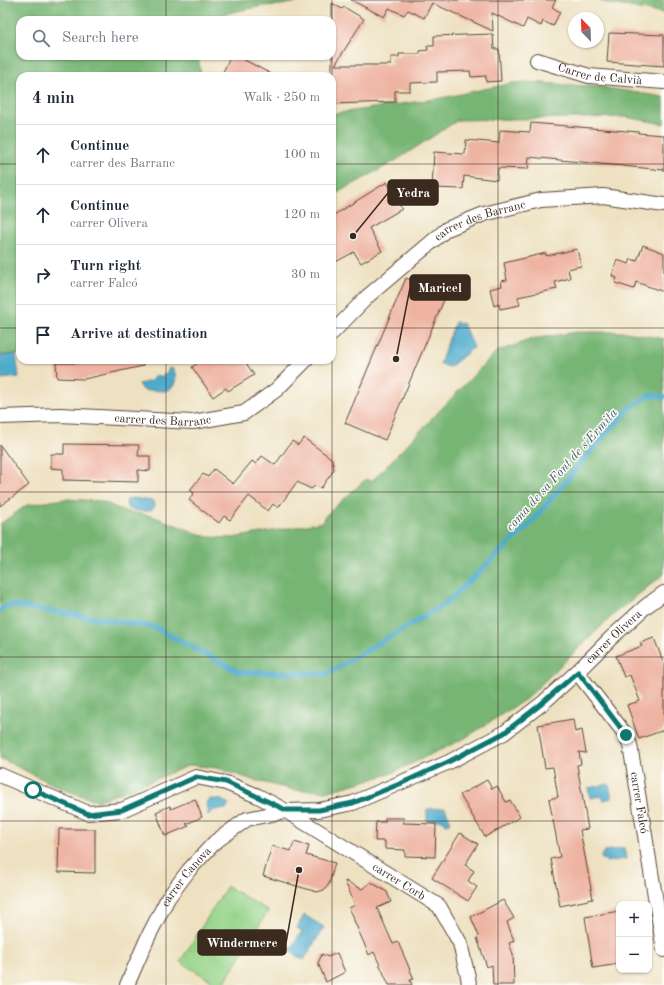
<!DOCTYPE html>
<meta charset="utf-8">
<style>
:root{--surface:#fff;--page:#f6f6f7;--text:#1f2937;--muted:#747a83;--line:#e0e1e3}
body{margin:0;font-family:"Old Standard TT",serif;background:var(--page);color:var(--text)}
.controls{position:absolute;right:12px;bottom:12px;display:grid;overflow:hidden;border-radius:8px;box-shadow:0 1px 3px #0004}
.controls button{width:36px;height:36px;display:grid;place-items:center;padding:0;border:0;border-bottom:1px solid var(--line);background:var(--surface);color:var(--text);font:20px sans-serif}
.compass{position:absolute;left:568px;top:12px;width:36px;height:36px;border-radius:50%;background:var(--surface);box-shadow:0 1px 3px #0004;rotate:337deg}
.stop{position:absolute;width:12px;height:12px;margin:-9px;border:3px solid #0f766e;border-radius:50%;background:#fff}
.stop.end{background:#0f766e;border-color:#fff;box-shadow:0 1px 4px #0008}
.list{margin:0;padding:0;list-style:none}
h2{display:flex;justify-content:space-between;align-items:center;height:52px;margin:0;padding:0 16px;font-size:17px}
h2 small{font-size:13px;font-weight:400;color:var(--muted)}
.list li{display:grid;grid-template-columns:26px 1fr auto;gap:12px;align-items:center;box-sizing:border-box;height:60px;padding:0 16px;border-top:1px solid var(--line)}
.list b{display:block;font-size:15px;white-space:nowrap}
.list p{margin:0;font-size:13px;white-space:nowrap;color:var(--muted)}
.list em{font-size:13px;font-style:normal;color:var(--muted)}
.icon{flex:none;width:22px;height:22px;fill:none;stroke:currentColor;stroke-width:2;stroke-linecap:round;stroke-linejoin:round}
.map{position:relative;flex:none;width:664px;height:985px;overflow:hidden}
.search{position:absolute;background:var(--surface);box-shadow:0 1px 3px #0004;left:16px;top:16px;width:320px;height:44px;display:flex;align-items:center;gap:10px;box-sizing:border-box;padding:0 14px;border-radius:12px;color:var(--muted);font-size:15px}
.panel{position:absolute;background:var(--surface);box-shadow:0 1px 3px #0004;left:16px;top:72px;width:320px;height:292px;border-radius:12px}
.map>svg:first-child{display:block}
.green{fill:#94d388;stroke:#687e53}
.forest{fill:#77b574;stroke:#597049}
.water{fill:#4eabcc;stroke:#446a75}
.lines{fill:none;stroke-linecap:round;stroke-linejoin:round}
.stream{stroke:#4eabcc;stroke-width:5.5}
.building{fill:#eeb3a1}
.street-casing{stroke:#564536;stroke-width:16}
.street{stroke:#fff;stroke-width:14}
.route{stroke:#0f766e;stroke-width:5}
.grid{fill:none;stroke:#3b2a1e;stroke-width:1;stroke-opacity:0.55}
.labels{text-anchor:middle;stroke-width:3;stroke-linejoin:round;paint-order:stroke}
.street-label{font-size:12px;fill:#3b2a1e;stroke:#fdfcf7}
.water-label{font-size:13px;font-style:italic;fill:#435e64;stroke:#fdfcf7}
.leader{fill:none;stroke:#3b2a1e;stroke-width:1.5}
.callout-dot{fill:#3b2a1e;stroke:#fdfcf7;stroke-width:1.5}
.callout{fill:#3b2a1e;stroke:#3b2a1e;stroke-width:1.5}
.callout-label{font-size:13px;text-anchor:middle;font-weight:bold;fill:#fff}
</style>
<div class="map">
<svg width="664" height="985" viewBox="0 0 664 985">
<rect width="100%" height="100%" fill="#fdfcf7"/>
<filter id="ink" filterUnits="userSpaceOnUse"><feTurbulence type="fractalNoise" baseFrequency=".025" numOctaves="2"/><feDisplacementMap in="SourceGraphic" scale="8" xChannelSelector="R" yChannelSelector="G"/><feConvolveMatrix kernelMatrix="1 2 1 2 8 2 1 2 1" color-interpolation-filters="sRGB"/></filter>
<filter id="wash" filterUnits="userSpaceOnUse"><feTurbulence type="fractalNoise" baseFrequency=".012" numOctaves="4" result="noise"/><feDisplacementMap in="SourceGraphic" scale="16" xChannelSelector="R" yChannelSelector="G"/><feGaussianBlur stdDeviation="0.9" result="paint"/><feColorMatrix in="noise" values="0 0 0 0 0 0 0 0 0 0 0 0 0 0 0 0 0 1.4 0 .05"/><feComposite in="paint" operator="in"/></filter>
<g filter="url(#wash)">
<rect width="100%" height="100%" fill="#eee1c1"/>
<path class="green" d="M227,886L268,911L223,985H219L180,962Z"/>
<path class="forest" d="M0,0H310L281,5L262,6L194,20H20V56H198L201,76H20V354L0,355Z
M599,0H664V13L606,3Z
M528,82L600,87L664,97V124L625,117L458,120L395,161L332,196V114L442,98L512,83Z
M577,332H626L664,339V574L614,614L526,699L465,738L390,774L329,791L294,790L253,780L217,768L190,765L141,785L97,801L62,789L0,758V524L27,505L64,499L101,501L124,511L152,516L207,537L233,538L323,522L324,517L366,479L371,482L496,352L532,339Z"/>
<path class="water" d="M455,322L463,324L474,347L450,367L440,364Z
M16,354L19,377L2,379L0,356Z
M169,368L173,369C176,373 176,377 175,382C171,397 156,388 147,391L141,389L139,384L151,381L155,375L160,377L167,373Z
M132,498L153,501L155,506C151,515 136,510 128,509L126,504L127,500Z
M609,784L612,798L603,800L601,796L590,798L588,788Z
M210,799L222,800L229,804L226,809L213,810L208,815L206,803Z
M445,808L451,822L446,824L443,820L427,821V809Z
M624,848L626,859L606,862V860L602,859L601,855L605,851Z
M304,915L324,927L304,960L289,951L302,931L297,928Z"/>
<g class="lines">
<path class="stream" d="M0,610L10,605L154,627L239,672L327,674L445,604L531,523L600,440L630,408L650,395L664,397"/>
</g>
<g id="blocks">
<path class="building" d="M351,0H556L552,7L560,12L553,26L543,21L541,26L527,19L523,28L492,13L493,31L432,3L424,18L408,10L404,15L389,8L384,17Z
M332,3L342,9L344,7L364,19L335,65H391V57H399V54H420V51L428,50L427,46H434V36L493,34L494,49H499L501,81L486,82V76L471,77L470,71L437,72V82L410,83V91H395V102L332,104Z
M609,33L664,35V66L607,62Z
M231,56H237L275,76H221Z
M531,123L639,132L638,133L664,135V170L529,157L528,169L498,168L497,180L464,176L463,189L432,188L434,152L465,154L466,140L499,143L500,130L530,132Z
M387,182L402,209L369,228L382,251L361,263L354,252L332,264V216Z
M643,245L664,253V292L636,282L634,289L615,283L617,278L612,276L617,260L629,264L631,259L637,261Z
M577,249L581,266L568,269L570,278L555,282L557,289L518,297L520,305L500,309L499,304L494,306L490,289L502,286L501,281L507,280L504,263L546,253V256Z
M406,278L446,295L385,440L345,423Z
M83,360H143V366L84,379L57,378L56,363H79Z
M202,360H244L254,375L228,391L226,388L213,397L192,367Z
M304,438L332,459L334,470L321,488L315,486L311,489L297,482L278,508L273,504L268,511L249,496L230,520L224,516L219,523L189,500L194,493L190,490L203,474L208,477L214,469L233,484L252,461L256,464L262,456L275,465L292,441L298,445Z
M64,444L139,445L138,456H150V471L138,470V482L63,480V469L51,468V454H64Z
M0,445L29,485L0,506Z
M654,638L664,664V730L639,739L627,705L640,701L630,675L624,677L616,656L642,646L640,643Z
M573,719L575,732L582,730L586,753L579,752L581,764L577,765L588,829L580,830L593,899L560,906L551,859L560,857L549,799L558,797L553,767L545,768L538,725Z
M487,780L492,789L497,786L506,802L510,800L520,817L485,837L460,795Z
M195,799L202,817L186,824L189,826L165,836L156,812L170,806L171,809Z
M385,818H404L403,823L436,824L435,857L405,856V850L385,849V841H375L376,822H385Z
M59,829H95V873L58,872Z
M460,833L478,844L465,865L474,871L468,881L477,887L468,901L432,878Z
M294,842L309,846L306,855L335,863L329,884L324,890L317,892L263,876L272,846L291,851Z
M345,881L362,889L371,882L387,892L391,902L377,908L393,944L398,942L414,979L410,980L412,985H389L374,952L369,955L353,918H354L349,908L355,905Z
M503,900L514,918L507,922L514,941L509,943L513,954L514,985H493L492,965L487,967L477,938L479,936L471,917Z
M619,911V964L593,968L585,917Z
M337,953L345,972L326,982L318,963L322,954L328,957Z"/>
</g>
</g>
<g filter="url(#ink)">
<use href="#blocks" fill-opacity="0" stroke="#564536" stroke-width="1"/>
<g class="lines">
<g class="street-casing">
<g id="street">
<path id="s1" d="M537,60L589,76L664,82"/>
<path id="s2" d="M332,333L368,296L447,229L484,214L541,200L603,196L664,205"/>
<path id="s3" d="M0,417L60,415L193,422L244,413L276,390L306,360"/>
<path id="s4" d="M577,672L626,735L630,745L664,950"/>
<path id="s5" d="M0,775L88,813L122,810L196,777L226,783L258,796L286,811L439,906L460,943L468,977L469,985"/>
<path id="s6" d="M127,985L148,937L168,898L189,870L215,842L247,819L286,811L319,810L353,803L449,762L504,733L544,702L577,672L611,638L645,607L664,593"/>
</g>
</g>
<use href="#street" class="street"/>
</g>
</g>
<g class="lines" filter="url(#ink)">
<path class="route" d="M33,790L88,814L122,810L196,777L226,782L286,810H319L353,803L402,783L448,762L504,733L540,705L578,672L626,735"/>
</g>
<path class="grid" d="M166,0V20M332,0V20M498,0V985M332,20V56M166,56V76M332,56V76M332,76V360M0,164H20M332,164H664M0,328H20M332,328H664M166,360V985M332,360V985M0,492H664M0,657H664M0,821H664"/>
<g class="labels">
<g class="street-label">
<text dy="4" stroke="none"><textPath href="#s1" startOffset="65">Carrer de Calvià</textPath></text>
<text dy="4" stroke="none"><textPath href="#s2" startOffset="189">carrer des Barranc</textPath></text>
<text dy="4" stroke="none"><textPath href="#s3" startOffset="163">carrer des Barranc</textPath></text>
<text dy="4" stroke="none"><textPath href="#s6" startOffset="629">carrer Olivera</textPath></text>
<text dy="4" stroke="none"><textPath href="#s4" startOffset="149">carrer Falcó</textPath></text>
<text dy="4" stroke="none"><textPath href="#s6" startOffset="124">carrer Canova</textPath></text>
<text dy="4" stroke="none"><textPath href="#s5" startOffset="441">carrer Corb</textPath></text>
</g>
<g class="water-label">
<text transform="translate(561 469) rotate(-48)" y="5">coma de sa Font de s'Ermita</text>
</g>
</g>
<path class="leader" d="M353 236L388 193M396 359L410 288M299 870L286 943"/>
<g class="callout-dot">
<circle cx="353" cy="236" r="4"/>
<circle cx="396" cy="359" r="4"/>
<circle cx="299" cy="870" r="4"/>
</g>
<g class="callout">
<rect x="388" y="180" width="50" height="25" rx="4"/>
<rect x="410" y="275" width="60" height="25" rx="4"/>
<rect x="198" y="930" width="88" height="25" rx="4"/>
</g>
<g class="callout-label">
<text x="413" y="197">Yedra</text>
<text x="440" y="292">Maricel</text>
<text x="242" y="947">Windermere</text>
</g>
</svg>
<div class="controls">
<button>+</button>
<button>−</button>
</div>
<svg class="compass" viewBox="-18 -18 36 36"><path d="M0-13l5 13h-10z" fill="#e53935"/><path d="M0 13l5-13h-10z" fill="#747a83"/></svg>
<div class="stop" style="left:33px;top:790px"></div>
<div class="stop end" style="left:626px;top:735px"></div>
<div class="search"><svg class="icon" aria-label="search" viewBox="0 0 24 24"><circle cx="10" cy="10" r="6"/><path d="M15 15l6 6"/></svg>Search here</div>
<section class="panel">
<h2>4 min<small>Walk · 250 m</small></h2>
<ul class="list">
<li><svg class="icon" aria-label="ahead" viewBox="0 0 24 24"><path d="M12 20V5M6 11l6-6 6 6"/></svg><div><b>Continue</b><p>carrer des Barranc</p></div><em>100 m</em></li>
<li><svg class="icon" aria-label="ahead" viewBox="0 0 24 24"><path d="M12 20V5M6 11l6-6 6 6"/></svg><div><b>Continue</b><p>carrer Olivera</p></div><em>120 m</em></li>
<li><svg class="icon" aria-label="right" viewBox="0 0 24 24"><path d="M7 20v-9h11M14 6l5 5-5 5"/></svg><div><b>Turn right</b><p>carrer Falcó</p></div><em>30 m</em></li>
<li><svg class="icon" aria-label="arrive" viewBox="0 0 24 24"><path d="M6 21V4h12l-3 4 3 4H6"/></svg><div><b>Arrive at destination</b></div></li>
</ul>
</section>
</div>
